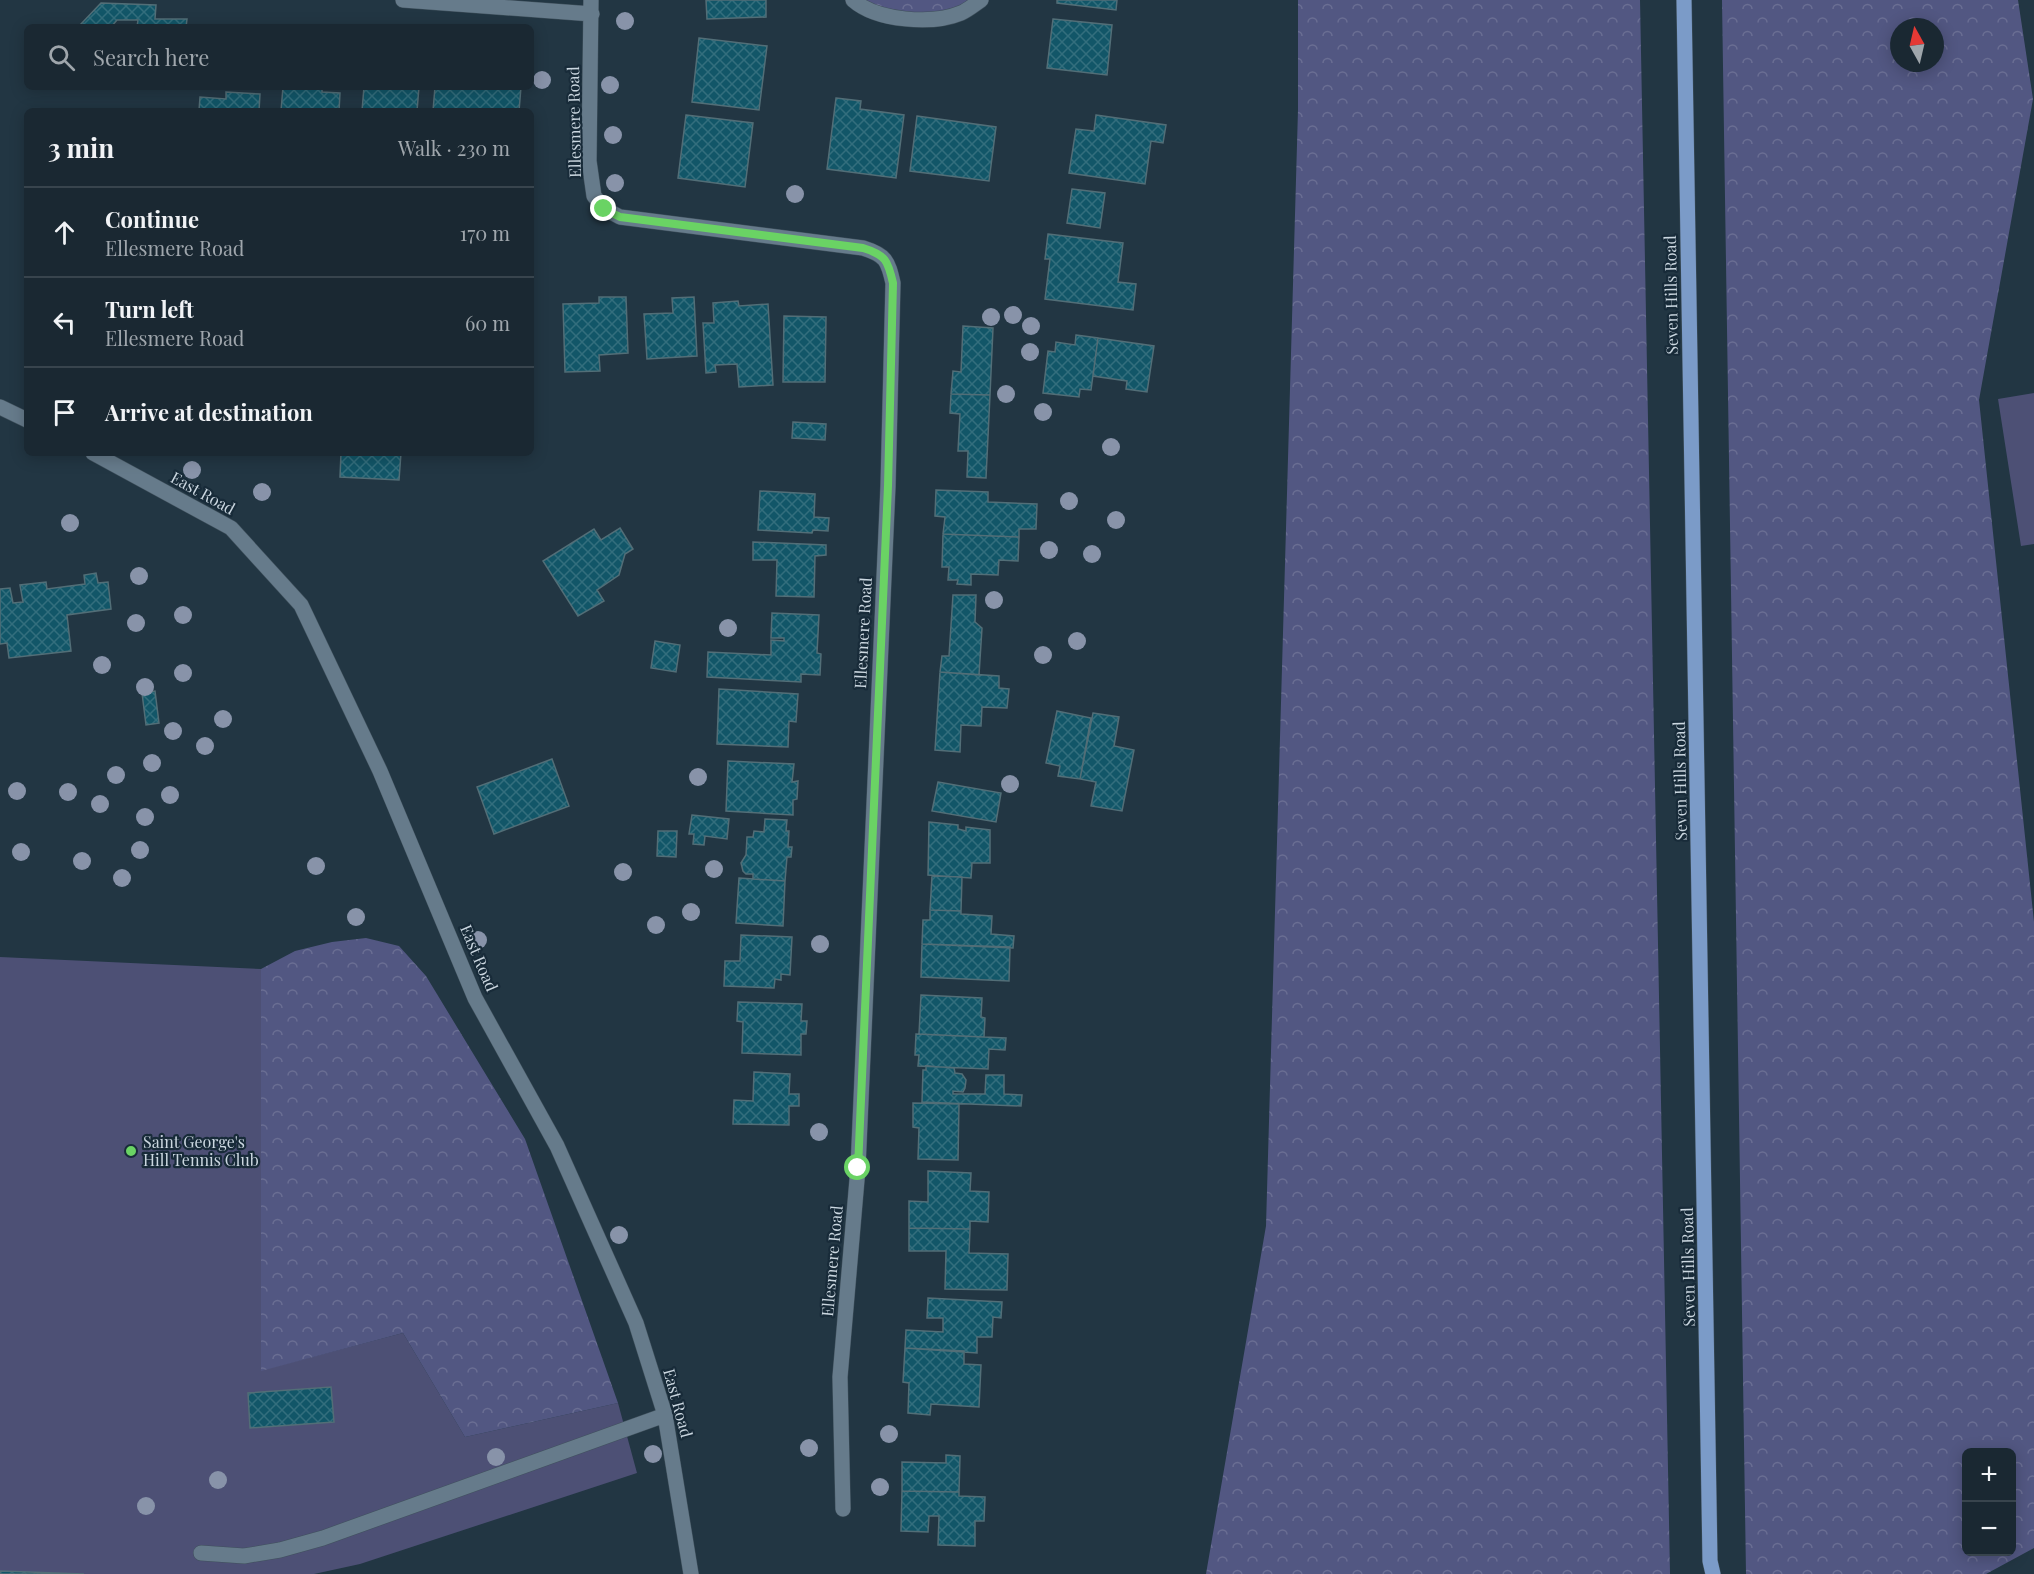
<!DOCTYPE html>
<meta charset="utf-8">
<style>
:root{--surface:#1a2832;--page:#27343e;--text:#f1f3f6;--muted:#9fa6ac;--line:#38444d}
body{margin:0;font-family:"Playfair Display",serif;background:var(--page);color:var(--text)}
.controls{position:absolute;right:18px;bottom:18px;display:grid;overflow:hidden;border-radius:9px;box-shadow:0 3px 15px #0003}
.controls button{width:54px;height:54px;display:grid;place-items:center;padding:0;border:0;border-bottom:2px solid var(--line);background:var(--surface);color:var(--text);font:30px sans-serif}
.compass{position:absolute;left:1890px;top:18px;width:54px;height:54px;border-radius:50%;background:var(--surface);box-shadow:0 3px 15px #0003;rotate:352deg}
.stop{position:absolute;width:18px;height:18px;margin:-14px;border:4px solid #6ad364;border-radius:50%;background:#fff}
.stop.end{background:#6ad364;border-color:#fff;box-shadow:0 2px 6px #0008}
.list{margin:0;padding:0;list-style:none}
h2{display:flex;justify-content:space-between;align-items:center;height:78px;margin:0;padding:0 24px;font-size:26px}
h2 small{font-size:20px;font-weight:400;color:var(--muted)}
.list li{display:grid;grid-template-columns:39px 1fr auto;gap:18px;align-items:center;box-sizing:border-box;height:90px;padding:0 24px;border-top:2px solid var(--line)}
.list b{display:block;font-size:22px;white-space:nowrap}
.list p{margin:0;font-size:20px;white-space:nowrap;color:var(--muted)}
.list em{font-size:20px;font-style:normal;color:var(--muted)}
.icon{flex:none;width:33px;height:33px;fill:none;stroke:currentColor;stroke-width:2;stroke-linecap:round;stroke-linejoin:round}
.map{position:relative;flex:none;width:2034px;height:1574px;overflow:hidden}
.search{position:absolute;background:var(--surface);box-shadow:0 3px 15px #0003;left:24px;top:24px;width:510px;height:66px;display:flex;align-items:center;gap:15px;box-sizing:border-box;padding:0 21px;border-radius:9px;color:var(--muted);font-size:22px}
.panel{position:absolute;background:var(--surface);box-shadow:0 3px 15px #0003;left:24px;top:108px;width:510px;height:348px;border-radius:9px}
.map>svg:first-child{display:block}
.grass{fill:#4d5075}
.forest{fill:url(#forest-crowns);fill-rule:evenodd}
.building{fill:url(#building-cross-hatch);stroke:#526e77;stroke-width:1.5}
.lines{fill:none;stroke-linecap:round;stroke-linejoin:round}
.minor-casing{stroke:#40515d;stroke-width:16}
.major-casing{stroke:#40515d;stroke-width:16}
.minor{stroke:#667b8b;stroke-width:15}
.major{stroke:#7b9bc8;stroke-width:15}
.tree{fill:#8893a9}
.route{stroke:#6ad364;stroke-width:8}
.poi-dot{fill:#6ad364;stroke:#182b39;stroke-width:2}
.labels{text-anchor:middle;stroke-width:4.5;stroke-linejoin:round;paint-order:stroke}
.street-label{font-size:16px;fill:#cbd7e0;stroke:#182b39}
.poi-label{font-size:16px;fill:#cbd7e0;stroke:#182b39;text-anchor:start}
</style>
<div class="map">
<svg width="2034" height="1574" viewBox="0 0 2034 1574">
<defs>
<pattern id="forest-crowns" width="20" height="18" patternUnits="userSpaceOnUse" patternTransform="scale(1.5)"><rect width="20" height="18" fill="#525782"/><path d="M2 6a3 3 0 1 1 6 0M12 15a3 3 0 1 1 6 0" fill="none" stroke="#6a6e93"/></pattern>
<pattern id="building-cross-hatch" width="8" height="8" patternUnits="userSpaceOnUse" patternTransform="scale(1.5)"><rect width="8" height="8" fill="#125668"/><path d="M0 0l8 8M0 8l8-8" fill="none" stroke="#336e7d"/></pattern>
</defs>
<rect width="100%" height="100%" fill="#223643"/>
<path class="grass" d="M2034,393V544L2021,546L1998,399Z
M0,957L261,969L262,1370L403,1333L465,1437L618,1403L637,1473L360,1564L314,1574H0Z"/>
<path class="forest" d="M853,0H981L929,19Z
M1298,0H1640L1670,1574H1206L1266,1226L1298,110Z
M1722,0H2018L2033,99L1979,400L2034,922V1548L1986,1574H1746ZM1899,27H1935V63H1899ZM1966,1452H2012V1552H1966Z
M366,938L399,946L426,976L525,1139L618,1403L465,1437L403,1333L261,1371V969L295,951L332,942Z"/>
<path class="building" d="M706,0H766V17L707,19Z
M1057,0H1117L1116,10L1057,3Z
M101,3L156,5L155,19H187L186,27H137L138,20H117L111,27H49V25H80Z
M1053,19L1112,25L1107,75L1047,68Z
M699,38L767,46L759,110L692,102Z
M283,87H322V92L340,93L339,111H281Z
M364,87H419L417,111H362Z
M435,87H521L519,111H433Z
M226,92L260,94L259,111H199L200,97L226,99Z
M836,98L861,101L860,109L904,115L896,178L827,169Z
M686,115L753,123L745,187L678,178Z
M1096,115L1166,125L1163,143L1151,141L1145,184L1069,173L1076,129L1094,131Z
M917,116L996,127L989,181L910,171Z
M1072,189L1105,193L1100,228L1067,223Z
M1048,234L1123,243L1118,282L1136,284L1133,310L1045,299L1050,259H1045Z
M599,297H626L628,353L599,355L600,371L565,372L563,304L599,303Z
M694,297L697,356L647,359L644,314L673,313L672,298Z
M738,301L739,306L768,304L773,385L739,387L737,364L715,365L716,372L706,373L703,323H714L713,303Z
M784,316L826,317L825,382H783Z
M963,326L993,328L990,395L951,394L953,371L961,372Z
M1076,335L1098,338L1091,390L1080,389L1079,397L1043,393L1048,351L1055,352L1056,342L1075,345Z
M1098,338L1154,346L1147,392L1126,389L1127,381L1093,376Z
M951,394L990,395L986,478L967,477L968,451H958L960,414L950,413Z
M793,422L826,424L825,440L792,438Z
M341,453H401L399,480L340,477Z
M936,490L988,492V502L1037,504L1036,529H1019V537L943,534L945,517L935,516Z
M760,491L815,494L814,517L829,518L828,531L813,530L812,533L758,530Z
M620,528L633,549L625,554L619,575L597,590L604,601L578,616L543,561L594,529L601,540Z
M943,534L1019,537L1018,561L999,560L998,575L971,574V585L957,584L958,580H948L949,567H942Z
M753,542L826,545V555L815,556L814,597L776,596L777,560H753Z
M96,573L98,583L108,582L111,609L67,615L71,651L9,658L7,643L0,644V589L10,588L13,603L23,602L20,585L46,582L47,589L85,584L84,575Z
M953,595H976L975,622L982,628L979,675L940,672L942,656H949Z
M772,613L819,615L817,653L821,654L820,675L801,674V682L707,677L708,652L771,655V640L784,641V638H771Z
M655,641L680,645L676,672L651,668Z
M940,672L999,676V688L1009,689L1007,708L982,707L981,726L961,725L960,752L935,750Z
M719,689L798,694L796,722L789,721L788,747L717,744Z
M155,691L159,723L146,725L142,693Z
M1057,711L1091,718L1080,779L1058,776L1060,766L1046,763Z
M1093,713L1119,717L1114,746L1134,750L1122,811L1091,806L1096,782L1080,779Z
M552,759L569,806L494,834L477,787Z
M728,761L794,764L792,782L798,781L797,799L793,800V815L726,811Z
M938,782L1001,793L996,822L932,811Z
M692,815L729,819L727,839L705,836L704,845L693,844L694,834H689Z
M765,819L787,820L786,831H789L788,847H792L791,857H787L785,881L753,879V874H746L743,871L741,863L746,855L747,837H753L754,831L764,832Z
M929,822L958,825V829L966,831V827L990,830V863H972L971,878L928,875Z
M658,831H677L676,857L657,856Z
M932,876L962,877L961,911L930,910Z
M739,878L785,881L783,926L736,923Z
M930,910L961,911V914L992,916L991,934L1014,936L1013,948L922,944L923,920H930Z
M741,935L792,937L790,975L781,974V980L775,979L774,988L724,986L725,961H740Z
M922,944L1010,947L1009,981L921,977Z
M921,995L982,998L981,1017L985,1018L984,1037L919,1034Z
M738,1002L802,1004L801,1021H807L806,1034H801V1055L742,1053L743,1022L737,1021Z
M916,1034L1006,1038L1005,1050L989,1049L988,1069L918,1066L919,1055H915Z
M926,1066L954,1068L955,1073L962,1074L966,1080L965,1088L963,1092L953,1091V1094H985L986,1075H1004V1094L1022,1095L1021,1106L922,1102L923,1070H926Z
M754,1072L790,1074L789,1094H799V1106H789V1125L733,1124L734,1100L753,1101Z
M913,1103L959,1104L958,1160L918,1159L919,1128L913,1127Z
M928,1171L971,1173L970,1191L989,1192L988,1222L970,1221V1229L909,1228V1201L928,1202Z
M909,1228L970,1229L969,1253L1008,1254L1007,1290L945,1289L946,1251H909Z
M928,1298L1002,1302L1001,1318L993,1317L992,1337H977V1353L905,1348L906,1330L943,1332V1318H927Z
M905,1348L964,1351V1364L981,1365L979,1407L931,1404L930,1415L908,1413L909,1383L903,1382Z
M331,1387L334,1422L250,1428L248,1393Z
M946,1455L960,1456L959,1492L902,1491V1462L946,1463Z
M902,1491L959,1492V1496L985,1497L984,1521H975V1546L938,1545L939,1516H929L928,1532L901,1531Z
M0,1571L84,1574H0Z"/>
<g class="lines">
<g class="minor-casing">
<path id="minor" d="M403,0L592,14
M591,0L589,161L594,196L605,209L620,217L863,248C886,255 888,261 893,283L888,486L858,1168L840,1377L843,1509
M853,0C877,21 932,25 961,13C968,10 975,4 981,0
M0,407L27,420
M93,453L231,528L301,605L380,771L475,998L557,1146L636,1323L665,1415L691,1574
M201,1553L244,1556L280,1550L323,1538L665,1415"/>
</g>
<g class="major-casing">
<path id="major" d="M1684,0L1710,1561L1713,1574"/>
</g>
<use href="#minor" class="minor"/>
<use href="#major" class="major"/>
</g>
<g class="tree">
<circle cx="625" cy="21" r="9"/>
<circle cx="542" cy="80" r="9"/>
<circle cx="610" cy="85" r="9"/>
<circle cx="613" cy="135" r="9"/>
<circle cx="615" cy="183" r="9"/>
<circle cx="795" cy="194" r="9"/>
<circle cx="1013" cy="315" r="9"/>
<circle cx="991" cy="317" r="9"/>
<circle cx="1031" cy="326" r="9"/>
<circle cx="1030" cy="352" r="9"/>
<circle cx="1006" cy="394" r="9"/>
<circle cx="1043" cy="412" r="9"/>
<circle cx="1111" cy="447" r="9"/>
<circle cx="192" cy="470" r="9"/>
<circle cx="262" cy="492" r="9"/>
<circle cx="1069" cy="501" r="9"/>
<circle cx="1116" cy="520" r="9"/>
<circle cx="70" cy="523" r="9"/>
<circle cx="1049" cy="550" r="9"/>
<circle cx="1092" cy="554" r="9"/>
<circle cx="139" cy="576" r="9"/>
<circle cx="994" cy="600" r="9"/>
<circle cx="183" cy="615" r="9"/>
<circle cx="136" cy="623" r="9"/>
<circle cx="728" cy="628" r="9"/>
<circle cx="1077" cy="641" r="9"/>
<circle cx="1043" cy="655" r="9"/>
<circle cx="102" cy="665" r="9"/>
<circle cx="183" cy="673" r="9"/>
<circle cx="145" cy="687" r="9"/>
<circle cx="223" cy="719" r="9"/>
<circle cx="173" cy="731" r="9"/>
<circle cx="205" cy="746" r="9"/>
<circle cx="152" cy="763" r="9"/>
<circle cx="116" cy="775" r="9"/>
<circle cx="698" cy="777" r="9"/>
<circle cx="1010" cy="784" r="9"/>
<circle cx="17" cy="791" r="9"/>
<circle cx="68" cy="792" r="9"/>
<circle cx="170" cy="795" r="9"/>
<circle cx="100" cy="804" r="9"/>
<circle cx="145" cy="817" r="9"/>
<circle cx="140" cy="850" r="9"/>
<circle cx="21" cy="852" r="9"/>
<circle cx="82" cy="861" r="9"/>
<circle cx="316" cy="866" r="9"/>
<circle cx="714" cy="869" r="9"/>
<circle cx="623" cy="872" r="9"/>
<circle cx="122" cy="878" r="9"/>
<circle cx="691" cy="912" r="9"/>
<circle cx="356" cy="917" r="9"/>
<circle cx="656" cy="925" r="9"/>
<circle cx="478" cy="940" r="9"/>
<circle cx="820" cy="944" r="9"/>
<circle cx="819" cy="1132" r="9"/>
<circle cx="619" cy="1235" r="9"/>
<circle cx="889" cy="1434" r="9"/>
<circle cx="809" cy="1448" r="9"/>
<circle cx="653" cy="1454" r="9"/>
<circle cx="496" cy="1457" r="9"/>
<circle cx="218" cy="1480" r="9"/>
<circle cx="880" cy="1487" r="9"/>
<circle cx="146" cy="1506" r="9"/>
</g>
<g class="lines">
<path class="route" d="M604,209L620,217L863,248C886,255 888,261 893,283L888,486L858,1168"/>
</g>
<circle class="poi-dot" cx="131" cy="1151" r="6"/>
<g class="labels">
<g class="street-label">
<text transform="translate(574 122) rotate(-91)" y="6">Ellesmere Road</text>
<text transform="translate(1671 295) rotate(-91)" y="6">Seven Hills Road</text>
<text transform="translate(203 493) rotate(29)" y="6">East Road</text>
<text transform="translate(863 633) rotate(-87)" y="6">Ellesmere Road</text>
<text transform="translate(1680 781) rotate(-91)" y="6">Seven Hills Road</text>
<text transform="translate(479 958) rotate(67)" y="6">East Road</text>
<text transform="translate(832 1261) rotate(-85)" y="6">Ellesmere Road</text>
<text transform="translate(1688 1267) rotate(-91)" y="6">Seven Hills Road</text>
<text transform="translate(678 1403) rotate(75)" y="6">East Road</text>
</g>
<g class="poi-label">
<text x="143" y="1148">Saint George's<tspan x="143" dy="18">Hill Tennis Club</tspan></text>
</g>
</g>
</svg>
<div class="controls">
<button>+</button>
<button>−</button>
</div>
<svg class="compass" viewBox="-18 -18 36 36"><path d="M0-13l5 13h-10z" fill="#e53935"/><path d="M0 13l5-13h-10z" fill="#9fa6ac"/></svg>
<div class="stop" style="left:858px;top:1168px"></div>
<div class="stop end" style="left:604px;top:209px"></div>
<div class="search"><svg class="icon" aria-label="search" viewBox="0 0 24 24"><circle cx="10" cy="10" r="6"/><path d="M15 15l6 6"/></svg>Search here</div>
<section class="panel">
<h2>3 min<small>Walk · 230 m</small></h2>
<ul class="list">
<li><svg class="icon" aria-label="ahead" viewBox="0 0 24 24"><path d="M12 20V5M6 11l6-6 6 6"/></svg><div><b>Continue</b><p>Ellesmere Road</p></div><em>170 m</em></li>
<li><svg class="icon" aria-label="left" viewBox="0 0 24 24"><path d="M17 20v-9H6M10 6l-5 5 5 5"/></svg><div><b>Turn left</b><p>Ellesmere Road</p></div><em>60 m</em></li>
<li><svg class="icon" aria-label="arrive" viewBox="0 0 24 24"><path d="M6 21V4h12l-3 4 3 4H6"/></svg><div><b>Arrive at destination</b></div></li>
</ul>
</section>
</div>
